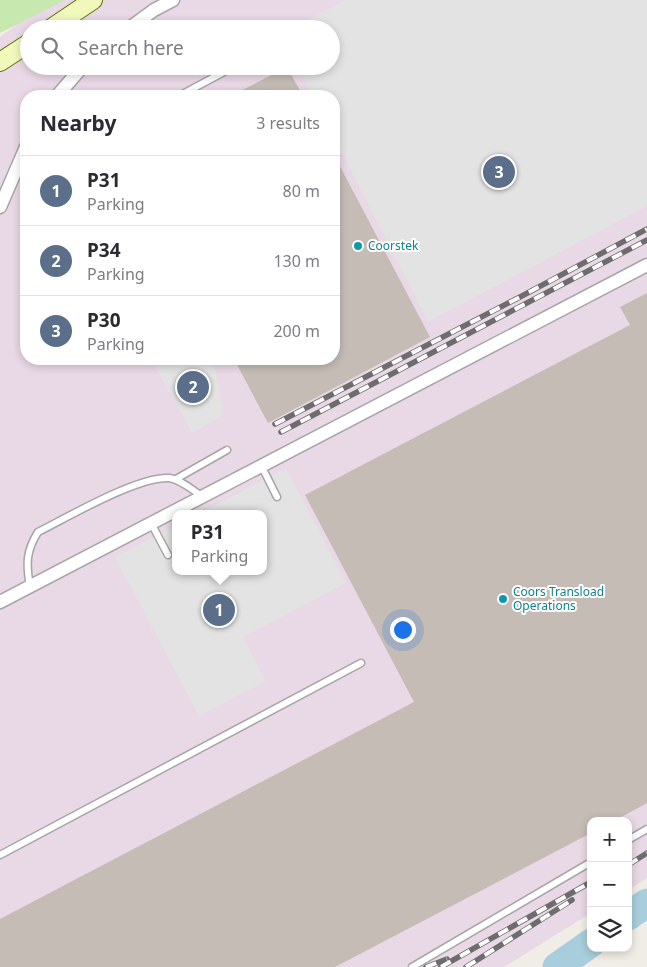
<!DOCTYPE html>
<meta charset="utf-8">
<style>
:root{--surface:#fff;--page:#f7f7f7;--text:#2b2b33;--muted:#7c7c81;--line:#e1e1e2;--accent:#ea580c}
body{margin:0;font-family:"Noto Sans",sans-serif;background:var(--page);color:var(--text)}
.controls{position:absolute;right:15px;bottom:15px;display:grid;overflow:hidden;border-radius:10px;box-shadow:0 2px 8px #0003}
.controls button{width:45px;height:45px;display:grid;place-items:center;padding:0;border:0;border-bottom:1px solid var(--line);background:var(--surface);color:var(--text);font:25px sans-serif}
.you{position:absolute;left:402px;top:629px;width:18px;height:18px;margin:-12px;border:4px solid #fff;border-radius:50%;background:#1a73e8;box-shadow:0 0 0 8px #1a73e833}
.badge{display:grid;place-items:center;width:32px;height:32px;border-radius:50%;background:var(--accent);color:#fff;font-size:16px;font-weight:700}
.pin{position:absolute;translate:-50% -50%;border:2px solid #fff;box-shadow:0 1px 5px #0006}
.popup{position:absolute;left:172px;top:510px;width:95px;height:65px;box-sizing:border-box;display:grid;place-content:center;border-radius:10px;background:var(--surface);filter:drop-shadow(0 1px 4px #0005);font-size:16px;white-space:nowrap;color:var(--muted)}
.popup b{font-size:19px;color:var(--text)}
.popup::after{content:'';position:absolute;left:50%;top:100%;margin-left:-10px;border:10px solid transparent;border-top-color:var(--surface)}
.list{margin:0;padding:0;list-style:none}
h2{display:flex;justify-content:space-between;align-items:center;height:65px;margin:0;padding:0 20px;font-size:21px}
h2 small{font-size:16px;font-weight:400;color:var(--muted)}
.list li{display:grid;grid-template-columns:32px 1fr auto;gap:15px;align-items:center;box-sizing:border-box;height:70px;padding:0 20px;border-top:1px solid var(--line)}
.list b{display:block;font-size:19px;white-space:nowrap}
.list p{margin:0;font-size:16px;white-space:nowrap;color:var(--muted)}
.list em{font-size:16px;font-style:normal;color:var(--muted)}
.icon{flex:none;width:28px;height:28px;fill:none;stroke:currentColor;stroke-width:2;stroke-linecap:round;stroke-linejoin:round}
.map{position:relative;flex:none;width:647px;height:967px;overflow:hidden}
.search{position:absolute;background:var(--surface);box-shadow:0 2px 8px #0003;left:20px;top:20px;width:320px;height:55px;display:flex;align-items:center;gap:12px;box-sizing:border-box;padding:0 18px;border-radius:28px;color:var(--muted);font-size:19px}
.panel{position:absolute;background:var(--surface);box-shadow:0 2px 8px #0003;left:20px;top:90px;width:320px;height:275px;border-radius:20px}
.map>svg:first-child{display:block}
.industrial{fill:#e9d8e5;fill-rule:evenodd}
.grass{fill:#c7e8ae}
.parking{fill:#e3e3e3}
.lines{fill:none;stroke-linecap:round;stroke-linejoin:round}
.river{stroke:#a8cddc;stroke-width:29}
.building{fill:#c4bcb5}
.lane-casing{stroke:#a6a6a6;stroke-width:9}
.street-casing{stroke:#a6a6a6;stroke-width:15}
.secondary-casing{stroke:#637408;stroke-width:20}
.lane{stroke:#fff;stroke-width:6}
.street{stroke:#fff;stroke-width:12}
.secondary{stroke:#f1f8bc;stroke-width:18}
.rail-casing{stroke:#6d6d6d;stroke-width:5.5}
.rail{stroke:#fff;stroke-width:4;stroke-dasharray:11;stroke-linecap:butt}
.culture-dot{fill:#0f9aa8;stroke:#fff;stroke-width:2}
.labels{text-anchor:middle;stroke-width:4;stroke-linejoin:round;paint-order:stroke}
.culture-label{font-size:12px;fill:#0d838f;stroke:#fff;text-anchor:start}
</style>
<div class="map">
<svg width="647" height="967" viewBox="0 0 647 967">
<rect width="100%" height="100%" fill="#f0ede6"/>
<path class="industrial" d="M50,0H647V878L628,890V821H591V913L504,967H0V37ZM29,29H331V66H29ZM26,96H334V359H26ZM175,514H263V571H175Z"/>
<path class="grass" d="M0,0H65L0,33Z"/>
<path class="parking" d="M346,0H647V206L428,322L334,137V96H313L298,66H331V29H290Z
M151,359H214L223,415L192,433Z
M286,468L346,583L243,637L266,681L199,716L115,557L175,526V571H263V514H198Z"/>
<g class="lines">
<path class="river" d="M628,916L647,903
M557,967L591,943"/>
</g>
<path class="building" d="M287,67L303,96H231Z
M334,155L430,337L268,423L234,359H334Z
M647,293V803L614,821H591V833L335,967H0V919L414,702L305,495L630,325L620,307Z"/>
<g class="lines">
<g class="lane-casing">
<path id="lane" d="M179,96L235,66
M261,465L277,497
M176,479L227,450
M151,523L168,555
M30,587C26,564 26,551 38,532C68,517 138,476 169,478C180,479 192,490 202,496
M628,840L647,829
M0,855L361,663
M412,967L591,862"/>
</g>
<g class="street-casing">
<path id="street" d="M128,29L154,10L173,0
M57,96L83,66
M0,207L26,147
M0,602L647,265"/>
</g>
<g class="secondary-casing">
<path id="secondary" d="M50,29L93,0
M0,62L29,43"/>
</g>
<use href="#lane" class="lane"/>
<use href="#street" class="street"/>
<use href="#secondary" class="secondary"/>
<g class="rail-casing">
<path id="rail" d="M275,424L520,297L647,229
M281,432L647,240
M628,865L647,853
M426,967L447,959
M441,967L591,882
M466,967L572,900"/>
</g>
<use href="#rail" class="rail"/>
</g>
<g class="culture-dot">
<circle cx="358" cy="246" r="5"/>
<circle cx="503" cy="599" r="5"/>
</g>
<g class="labels">
<g class="culture-label">
<text x="368" y="250">Coorstek</text>
<text x="513" y="596">Coors Transload<tspan x="513" dy="14">Operations</tspan></text>
</g>
</g>
</svg>
<div class="controls">
<button>+</button>
<button>−</button>
<button><svg class="icon" aria-label="layers" viewBox="0 0 24 24"><path d="M12 4l9 5-9 5-9-5zM3 14l9 5 9-5"/></svg></button>
</div>
<div class="you"></div>
<div class="pin badge" style="left:219px;top:610px;background:#5c6f8a">1</div>
<div class="popup"><b>P31</b>Parking</div>
<div class="pin badge" style="left:193px;top:387px;background:#5c6f8a">2</div>
<div class="pin badge" style="left:499px;top:172px;background:#5c6f8a">3</div>
<div class="search"><svg class="icon" aria-label="search" viewBox="0 0 24 24"><circle cx="10" cy="10" r="6"/><path d="M15 15l6 6"/></svg>Search here</div>
<section class="panel">
<h2>Nearby<small>3 results</small></h2>
<ul class="list">
<li><span class="badge" style="background:#5c6f8a">1</span><div><b>P31</b><p>Parking</p></div><em>80 m</em></li>
<li><span class="badge" style="background:#5c6f8a">2</span><div><b>P34</b><p>Parking</p></div><em>130 m</em></li>
<li><span class="badge" style="background:#5c6f8a">3</span><div><b>P30</b><p>Parking</p></div><em>200 m</em></li>
</ul>
</section>
</div>
